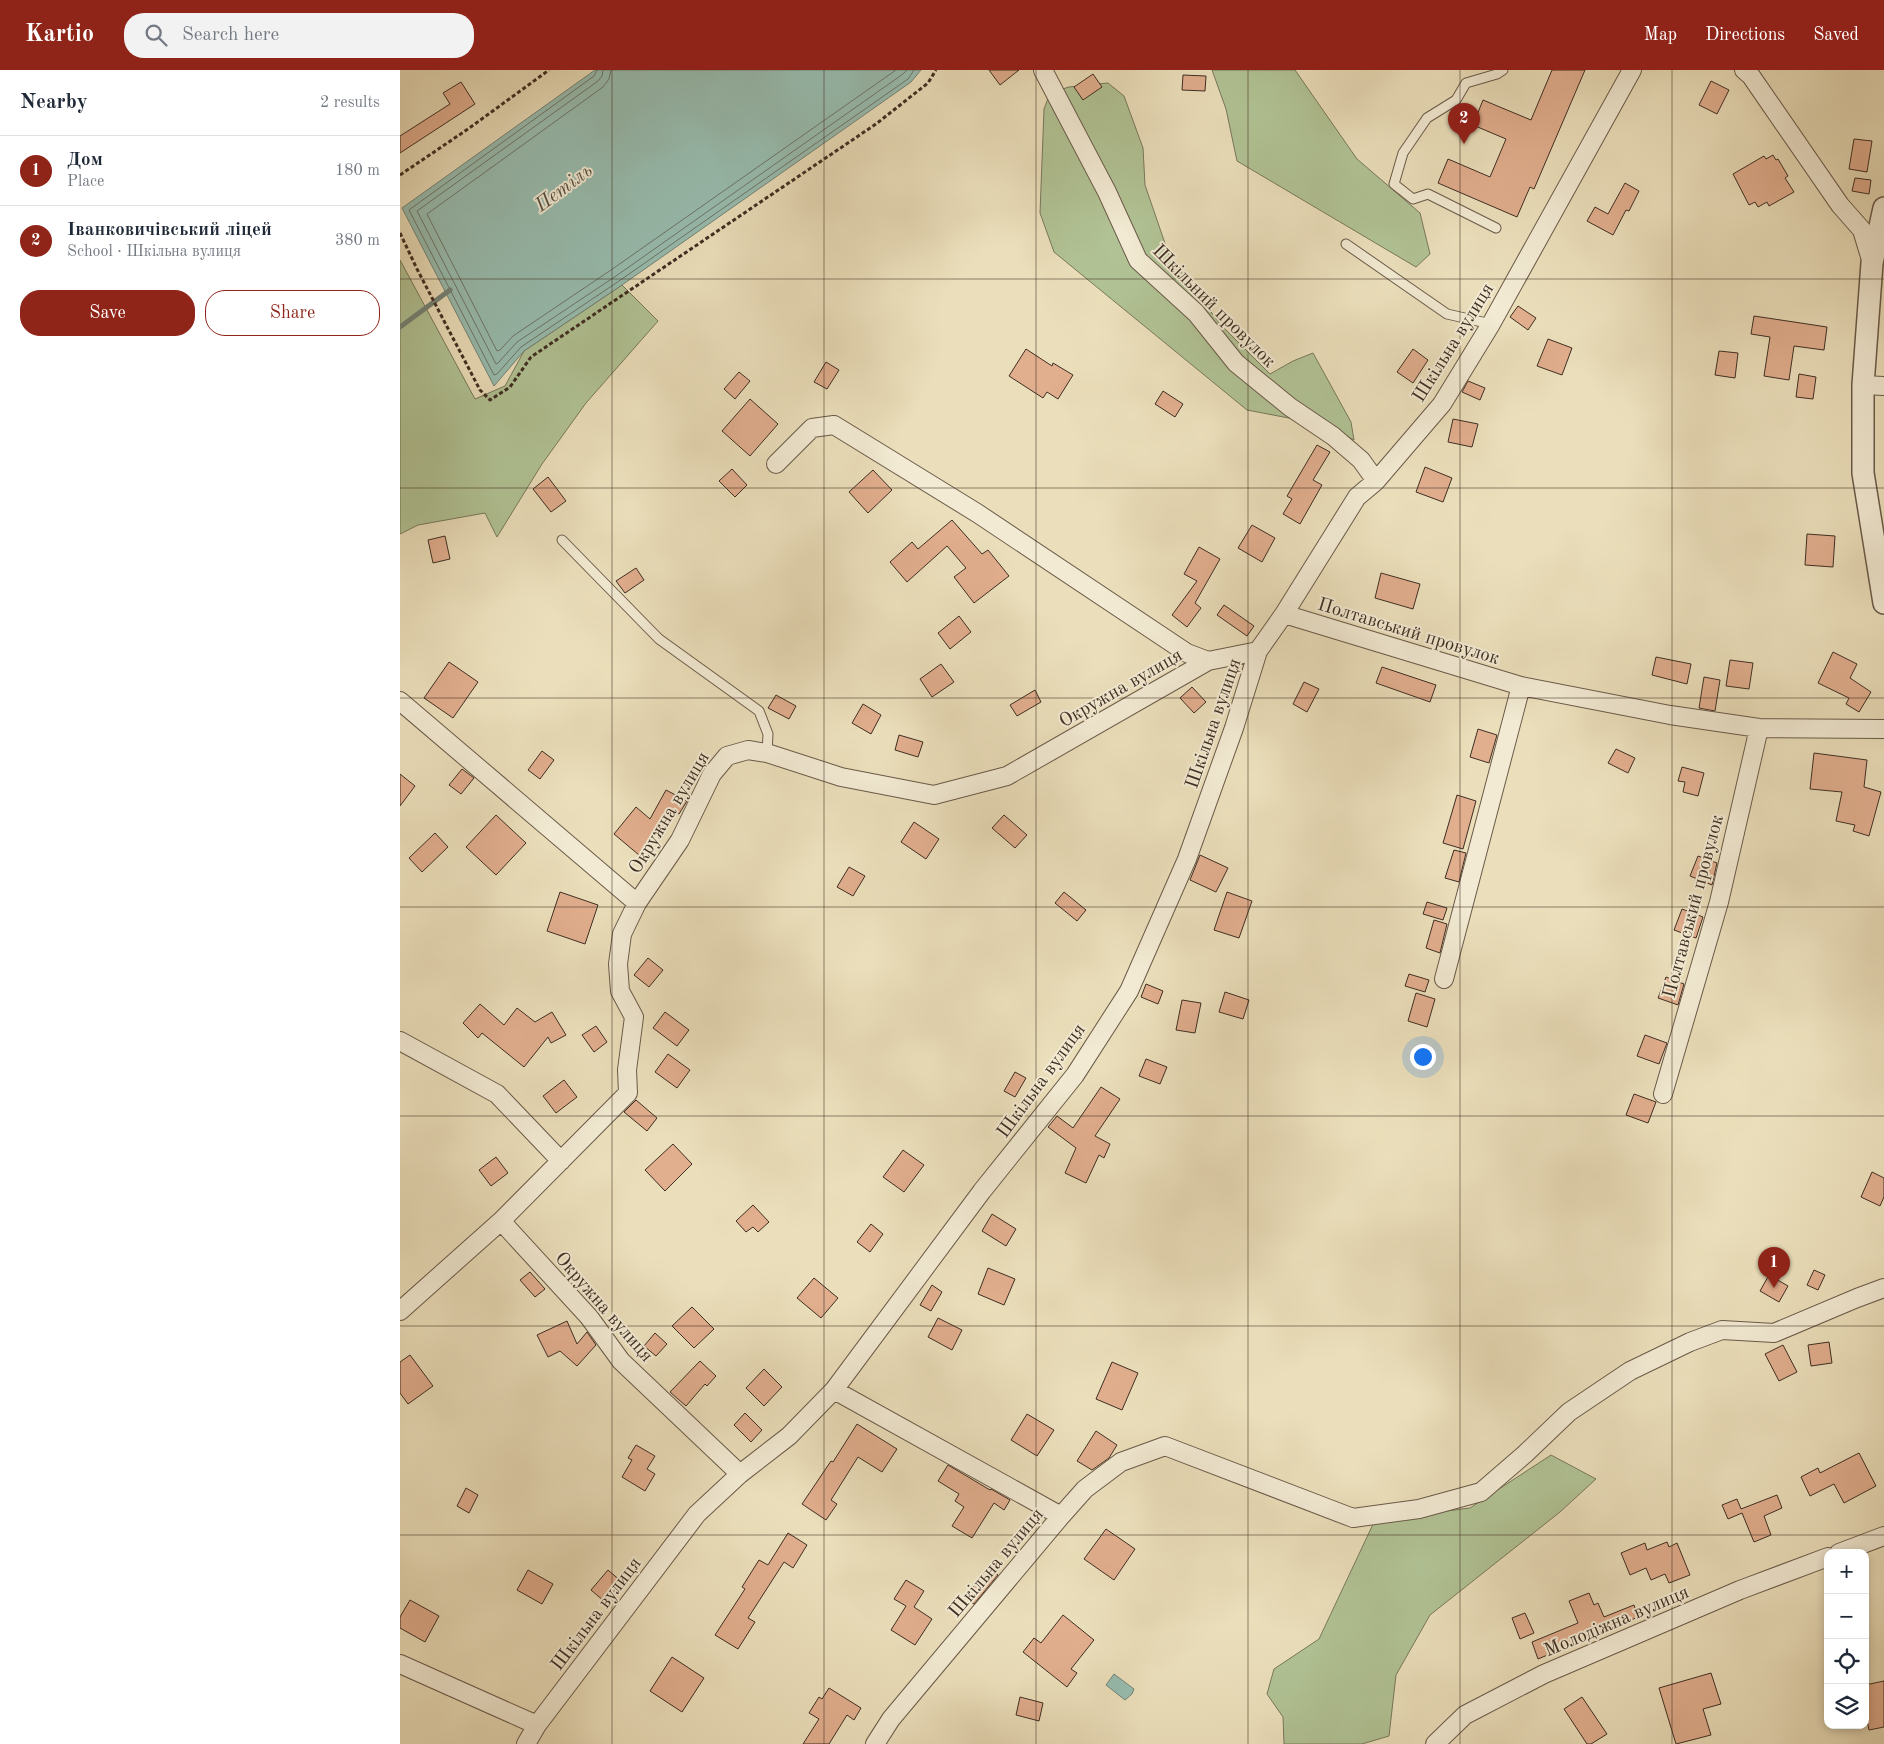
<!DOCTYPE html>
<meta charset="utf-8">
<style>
:root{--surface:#fff;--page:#f2f2f3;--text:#1f2937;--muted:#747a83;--line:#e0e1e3;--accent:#8f2418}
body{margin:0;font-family:"Old Standard TT",serif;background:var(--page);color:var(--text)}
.controls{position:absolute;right:15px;bottom:15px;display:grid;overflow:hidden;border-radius:10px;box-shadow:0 2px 8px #0003}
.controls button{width:45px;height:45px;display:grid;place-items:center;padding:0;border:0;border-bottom:1px solid var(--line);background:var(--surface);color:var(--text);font:25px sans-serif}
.you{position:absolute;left:1022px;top:986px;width:18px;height:18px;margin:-12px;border:4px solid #fff;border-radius:50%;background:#1a73e8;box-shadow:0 0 0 8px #1a73e833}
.badge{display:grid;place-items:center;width:32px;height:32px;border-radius:50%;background:var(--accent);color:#fff;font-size:16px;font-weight:700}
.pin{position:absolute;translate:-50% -41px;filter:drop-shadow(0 1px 2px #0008)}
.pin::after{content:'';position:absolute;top:26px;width:18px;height:15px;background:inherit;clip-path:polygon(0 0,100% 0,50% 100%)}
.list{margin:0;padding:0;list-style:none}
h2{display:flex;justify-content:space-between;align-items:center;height:65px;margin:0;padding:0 20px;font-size:21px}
h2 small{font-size:16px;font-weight:400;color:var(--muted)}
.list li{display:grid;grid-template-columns:32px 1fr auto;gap:15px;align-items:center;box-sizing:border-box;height:70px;padding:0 20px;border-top:1px solid var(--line)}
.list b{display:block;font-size:19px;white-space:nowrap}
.list p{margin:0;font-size:16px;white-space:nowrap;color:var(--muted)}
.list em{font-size:16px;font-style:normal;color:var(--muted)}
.actions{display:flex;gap:10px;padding:15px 20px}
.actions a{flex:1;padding:11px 0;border:1px solid var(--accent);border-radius:20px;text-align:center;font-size:18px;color:var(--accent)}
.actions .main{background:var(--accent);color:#fff}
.icon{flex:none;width:28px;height:28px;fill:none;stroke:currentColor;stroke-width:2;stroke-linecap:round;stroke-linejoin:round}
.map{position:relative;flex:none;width:1484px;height:1674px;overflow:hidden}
header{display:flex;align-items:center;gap:30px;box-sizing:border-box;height:70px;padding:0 25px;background:var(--accent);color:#fff}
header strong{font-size:24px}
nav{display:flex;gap:28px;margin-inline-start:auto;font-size:18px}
.search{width:350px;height:45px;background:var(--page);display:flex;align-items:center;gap:12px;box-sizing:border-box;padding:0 18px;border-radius:20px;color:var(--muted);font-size:19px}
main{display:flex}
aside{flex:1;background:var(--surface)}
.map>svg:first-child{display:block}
.green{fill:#b1c395;stroke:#78785c}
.water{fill:#98bdb0;stroke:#748478}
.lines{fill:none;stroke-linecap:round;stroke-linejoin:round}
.shore{stroke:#6c766a;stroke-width:1}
.stream{stroke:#748478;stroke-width:5}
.building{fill:#e1ae8e;stroke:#3f2e23}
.service-casing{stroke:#6a5a49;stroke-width:11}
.minor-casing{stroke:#6a5a49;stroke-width:20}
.tertiary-casing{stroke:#6a5a49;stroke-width:24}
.path{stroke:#3f2e23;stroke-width:3;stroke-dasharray:4 2.5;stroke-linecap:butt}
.service{stroke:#f2ead3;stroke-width:9}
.minor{stroke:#f2ead3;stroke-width:18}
.tertiary{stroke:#f2ead3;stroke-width:21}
.grid{fill:none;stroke:#3f2e23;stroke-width:1;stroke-opacity:0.55}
.labels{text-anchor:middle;stroke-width:4;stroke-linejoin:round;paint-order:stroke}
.street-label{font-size:19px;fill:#3f2e23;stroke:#f2ead3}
.water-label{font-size:20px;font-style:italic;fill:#555246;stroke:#f2ead3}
</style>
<header>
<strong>Kartio</strong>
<div class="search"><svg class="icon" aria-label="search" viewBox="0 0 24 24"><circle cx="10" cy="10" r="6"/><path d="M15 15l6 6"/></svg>Search here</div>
<nav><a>Map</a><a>Directions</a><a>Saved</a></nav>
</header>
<main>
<aside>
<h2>Nearby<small>2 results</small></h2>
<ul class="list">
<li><span class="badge">1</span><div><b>Дом</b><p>Place</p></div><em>180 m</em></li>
<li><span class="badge">2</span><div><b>Іванковичівський ліцей</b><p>School · Шкільна вулиця</p></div><em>380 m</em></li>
</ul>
<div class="actions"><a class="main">Save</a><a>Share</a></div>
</aside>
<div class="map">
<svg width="1484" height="1674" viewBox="0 0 1484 1674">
<rect width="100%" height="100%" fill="#ebdfbb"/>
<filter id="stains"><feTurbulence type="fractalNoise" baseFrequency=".004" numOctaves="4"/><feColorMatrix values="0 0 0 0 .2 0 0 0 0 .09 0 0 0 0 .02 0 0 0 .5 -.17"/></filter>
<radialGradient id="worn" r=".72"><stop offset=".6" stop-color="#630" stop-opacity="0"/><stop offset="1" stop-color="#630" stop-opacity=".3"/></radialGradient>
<path class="green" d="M812,0H895L957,89L1020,143L1030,184L1016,197L837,91L826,39Z
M708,13L724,26L743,78L745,115L769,185L820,254L870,304L893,291L913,283L951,352L954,370L920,354L847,340L654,182L640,143L644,39L650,23L669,17Z
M0,190L75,329L105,316L124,281L222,215L258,251L186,333L142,394L97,467L85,443L18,455L0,464Z
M1151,1385L1196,1409L1160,1442L1030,1545L996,1605L989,1666L962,1674H884L883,1647L867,1624L874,1599L919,1569L975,1450L1070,1438Z"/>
<path class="water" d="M195,0H521L511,12L222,215L124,281L94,316L2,138Z
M714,1604L734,1619L732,1624L725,1630L706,1615Z"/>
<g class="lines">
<path class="shore" d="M197,0L194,6L9,140L94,305L97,304L121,277L219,211L508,9L514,0
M203,0L202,6L198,11L17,141L96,294L98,293L117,272L216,206L503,4L507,0
M211,0L209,9L203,17L27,144L97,281L100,280L113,266L211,200L496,0"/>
<path class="stream" d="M0,257L50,220"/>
</g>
<path class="building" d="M589,0H619L600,15Z
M1152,0H1185L1134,119L1130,117L1117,147L1038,113L1048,89L1090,107L1106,69L1073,55L1083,30L1131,50Z
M693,4L702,17L683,30L674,17Z
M783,5L806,6L805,21L782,20Z
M1311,11L1329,20L1317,44L1299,35Z
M61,12L75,34L0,83V66L50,34L43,23Z
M1454,69L1472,71L1467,102L1449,99Z
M1373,85L1376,90L1378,89L1388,106L1385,108L1394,122L1369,136L1367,132L1358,137L1355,132L1349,135L1333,104L1364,86L1366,89Z
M1455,108L1471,110L1469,124L1452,121Z
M1225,113L1239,121L1229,141L1226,140L1213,165L1187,151L1195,137L1208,144Z
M1118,236L1136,248L1128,260L1110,247Z
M1354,246L1427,257L1424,280L1394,276L1389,310L1364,306L1370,267L1351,264Z
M1148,269L1172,278L1162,305L1137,296Z
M626,279L652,296L653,293L673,305L658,329L647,322L643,328L609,306Z
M1013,279L1028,290L1013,313L997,302Z
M1319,281L1338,283L1335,308L1315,305Z
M426,292L439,300L427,319L414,312Z
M339,302L350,311L335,329L324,319Z
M1399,304L1416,307L1413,329L1396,327Z
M1068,311L1085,318L1080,330L1062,322Z
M763,321L783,334L775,347L755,334Z
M350,329L378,354L350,386L322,361Z
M1053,349L1078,354L1072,377L1048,372Z
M917,375L930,382L913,410L922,415L900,454L883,444L892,429L887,426Z
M1025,397L1052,408L1043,432L1016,422Z
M332,399L347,415L335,427L319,411Z
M473,400L492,420L468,443L449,422Z
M148,407L166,431L151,442L133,419Z
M552,450L582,484L588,480L609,506L574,533L554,507L566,498L547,476L507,512L490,492L512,472L518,479Z
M852,455L875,468L862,492L838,478Z
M1407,464L1435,466L1433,497L1405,495Z
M45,466L50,489L33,493L28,470Z
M799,477L820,489L795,533L801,538L787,557L772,545L797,511L784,504Z
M236,498L244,510L225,523L216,511Z
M981,503L1020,514L1013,539L975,528Z
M824,535L854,556L847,566L817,545Z
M559,546L571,562L550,579L538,563Z
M1433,582L1457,594L1450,608L1471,622L1459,642L1446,634L1449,628L1418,613Z
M1256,587L1291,594L1287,614L1252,605Z
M1330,590L1353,593L1349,619L1326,616Z
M49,592L78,612L53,648L24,628Z
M541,594L554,612L532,627L520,609Z
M982,597L1036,615L1030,632L976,613Z
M1304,607L1320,610L1315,641L1299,638Z
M904,612L919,619L907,642L893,634Z
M792,617L806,632L794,643L780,628Z
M635,620L641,632L617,646L610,635Z
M376,625L396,636L389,649L368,638Z
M463,634L481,645L471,664L452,653Z
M1078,659L1097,665L1089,693L1070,687Z
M499,665L523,672L518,687L495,680Z
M1216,679L1235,688L1228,703L1208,693Z
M142,681L154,690L140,709L128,700Z
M1414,683L1467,690L1464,717L1481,722L1469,766L1453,761L1455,755L1436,751L1442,722L1410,719Z
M1282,697L1304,703L1298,726L1283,722L1285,712L1278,711Z
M62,699L74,708L61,724L49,715Z
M0,704L15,716L0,736Z
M266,720L287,731L279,744L275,742L239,785L214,764L236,737L250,749Z
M1057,725L1076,731L1063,779L1043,773Z
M96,745L126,773L96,805L66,777Z
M604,745L627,765L615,778L592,758Z
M514,752L539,769L526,789L501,772Z
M35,763L48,777L22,802L9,788Z
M1054,780L1066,783L1059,812L1045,808Z
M800,785L828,798L816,822L790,810Z
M1298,786L1317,793L1312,815L1290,806Z
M449,797L465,806L453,826L437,817Z
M160,822L198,835L185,874L147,861Z
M664,822L686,840L677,851L655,833Z
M827,822L852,831L839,868L814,860Z
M1027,832L1047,838L1043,850L1023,844Z
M1282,839L1303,847L1296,868L1274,860Z
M1034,850L1047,854L1040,883L1026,878Z
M248,888L263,900L249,917L234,905Z
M1009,904L1029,910L1025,922L1005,916Z
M1266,907L1284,914L1278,935L1258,928Z
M746,914L763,921L758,934L741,927Z
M825,922L849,930L843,949L819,942Z
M1016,923L1035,929L1027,957L1008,951Z
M782,930L801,933L795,963L776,960Z
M80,934L104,955L117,938L135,952L152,942L166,965L151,973L148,967L124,997L82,963L78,968L63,953Z
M265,942L289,960L277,976L253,958Z
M196,956L207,972L194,982L182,965Z
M1245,965L1267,973L1259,994L1237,986Z
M268,984L290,1000L277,1018L255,1002Z
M746,989L767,997L760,1014L739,1006Z
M615,1002L626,1008L615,1027L604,1021Z
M164,1010L177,1027L156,1043L143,1026Z
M701,1017L720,1029L695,1066L710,1074L704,1088L699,1085L686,1113L665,1103L676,1078L648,1057L657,1046L673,1058Z
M1234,1024L1256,1032L1248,1053L1226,1045Z
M236,1030L257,1048L247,1061L224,1042Z
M273,1074L292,1094L265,1121L245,1100Z
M503,1080L524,1095L504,1122L483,1107Z
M96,1087L108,1103L91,1116L79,1100Z
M1472,1102L1484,1108V1127L1480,1136L1461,1127Z
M353,1135L369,1152L358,1162L353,1157L346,1162L336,1151Z
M592,1144L616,1159L606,1176L582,1161Z
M471,1154L483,1164L470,1182L457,1172Z
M588,1198L615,1209L604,1235L578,1224Z
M1414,1200L1425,1205L1418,1220L1407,1215Z
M130,1202L145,1219L135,1227L120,1210Z
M1369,1205L1388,1216L1379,1232L1360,1221Z
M414,1208L438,1228L421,1248L397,1228Z
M532,1215L542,1222L531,1241L520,1235Z
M292,1237L314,1259L294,1278L272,1256Z
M538,1248L562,1260L552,1280L528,1267Z
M167,1251L177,1274L187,1262L196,1275L177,1296L160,1281L148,1287L137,1265Z
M255,1263L267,1274L256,1286L244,1276Z
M1429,1272L1432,1293L1411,1296L1408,1275Z
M1383,1275L1397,1302L1379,1311L1365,1284Z
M10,1285L33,1316L8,1334L0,1323V1292Z
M300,1291L316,1306L307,1316L305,1314L286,1336L270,1322Z
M712,1292L738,1303L722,1340L696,1329Z
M364,1299L382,1317L364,1336L346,1318Z
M345,1343L362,1360L351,1372L334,1355Z
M627,1344L654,1360L637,1386L611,1370Z
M457,1354L497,1379L482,1402L458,1387L431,1430L437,1434L426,1450L402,1434L431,1391L433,1392Z
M696,1361L717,1375L709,1388L692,1400L677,1391Z
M236,1375L255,1386L247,1399L255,1404L245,1421L222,1407L232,1390L228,1388Z
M1459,1383L1476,1416L1444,1433L1434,1414L1410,1426L1401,1407L1418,1398L1420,1403Z
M548,1395L590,1420L591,1419L610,1430L604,1440L594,1433L572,1468L552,1456L564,1437L555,1431L559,1424L538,1411Z
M66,1418L78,1425L69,1443L57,1436Z
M1377,1425L1382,1438L1364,1446L1371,1465L1354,1472L1342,1443L1328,1449L1322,1435L1337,1429L1341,1439Z
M706,1459L735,1479L714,1510L684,1489Z
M388,1463L407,1475L393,1498L384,1492L348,1548L355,1552L338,1579L315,1565L345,1519L342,1517L359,1490L368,1495Z
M1267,1472L1269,1477L1277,1473L1290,1505L1269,1513L1265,1504L1251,1510L1246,1498L1230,1505L1221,1483L1245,1473L1247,1480Z
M588,1497L598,1505L574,1534L565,1528Z
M128,1500L153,1514L142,1534L117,1520Z
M208,1500L222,1512L205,1532L191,1520Z
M506,1510L524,1521L514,1537L532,1549L515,1575L491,1560L506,1536L494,1529Z
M1189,1523L1194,1535L1198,1533L1204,1547L1234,1535L1238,1547L1138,1589L1132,1572L1178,1553L1169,1531Z
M10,1530L39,1546L25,1572L0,1558V1547Z
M1125,1543L1134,1563L1120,1569L1112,1548Z
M663,1545L694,1570L671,1599L677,1603L667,1617L623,1582L634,1568L641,1573Z
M272,1587L304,1608L282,1642L250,1621Z
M1311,1603L1321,1634L1303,1639L1311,1665L1276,1674L1259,1618Z
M1484,1611V1657L1469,1660L1465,1640V1615Z
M429,1618L461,1638L454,1650L447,1645L429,1674H403L419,1649L409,1643L419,1627L422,1629Z
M620,1627L643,1633L639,1651L616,1645Z
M1182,1627L1207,1664L1191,1674H1187L1164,1639Z"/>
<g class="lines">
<g class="service-casing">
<path id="service" d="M1096,158L1028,124L1013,129L994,114L1003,83L1027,48L1056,30L1066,13L1097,4L1103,0
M946,174L1047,244L1091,254
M162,470L259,569L359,641L368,664L367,683"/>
</g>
<g class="minor-casing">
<path id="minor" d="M643,0L707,122L738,190L796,243L836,293L890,337L933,366L961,390L976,411
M1344,0L1351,6L1440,135L1462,160L1472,193
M1463,315L1484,316
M884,544L1121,616L1270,645L1359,658L1484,659
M808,591L858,581
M0,631L237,833
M1044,909L1121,616
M0,971L97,1024L161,1091
M1263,1024L1319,832L1359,658
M0,1241L101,1151
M434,1320L661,1446L491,1649L475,1674
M340,1404L221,1291L189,1247L101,1151L228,1023L227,1000L234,947L220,921L218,894L222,864L237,833L280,770L312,704L327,686L348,680L367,683L441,707L534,725L607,706L808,591L787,583L577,443L434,355L412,358L376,394
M661,1446L685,1419L721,1392L765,1376L953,1448L1019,1439L1081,1422L1125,1384L1169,1342L1230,1301L1290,1272L1322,1260L1374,1263L1457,1228L1484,1218
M1439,1483L1484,1466
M0,1594L137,1655
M126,1674L137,1655L297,1444L340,1404L389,1366L434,1320L582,1121L675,1005L729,921L787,789L834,658L858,581L884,544L957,427L976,411L1042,334L1091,254L1232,0
M1035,1674L1065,1645L1144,1604L1340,1520L1428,1487"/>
</g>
<g class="tertiary-casing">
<path id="tertiary" d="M1484,138L1472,193L1463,315V403L1484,533"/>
</g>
<path class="path" d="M0,105L68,59L149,0
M0,163L17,199L80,320L90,330L110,317L131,287L476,54L528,13L536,0"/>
<use href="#service" class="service"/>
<use href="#minor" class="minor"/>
<use href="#tertiary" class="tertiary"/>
</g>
<path class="grid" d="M212,0V1674M424,0V1674M636,0V1674M848,0V1674M1060,0V1674M1272,0V1674M0,209H1484M0,418H1484M0,628H1484M0,837H1484M0,1046H1484M0,1256H1484M0,1465H1484"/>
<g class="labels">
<g class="street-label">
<text transform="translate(815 235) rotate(45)" y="7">Шкільний провулок</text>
<text transform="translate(1052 272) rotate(-58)" y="7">Шкільна вулиця</text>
<text transform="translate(1009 560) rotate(17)" y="7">Полтавський провулок</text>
<text transform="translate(720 617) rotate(-30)" y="7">Окружна вулиця</text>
<text transform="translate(812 653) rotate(-71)" y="7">Шкільна вулиця</text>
<text transform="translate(268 742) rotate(-59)" y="7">Окружна вулиця</text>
<text transform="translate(1292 836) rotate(-75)" y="7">Полтавський провулок</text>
<text transform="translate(640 1010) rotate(-54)" y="7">Шкільна вулиця</text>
<text transform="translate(205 1236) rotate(49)" y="7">Окружна вулиця</text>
<text transform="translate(595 1492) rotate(-50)" y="7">Шкільна вулиця</text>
<text transform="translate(195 1543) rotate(-53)" y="7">Шкільна вулиця</text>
<text transform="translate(1216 1550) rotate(-23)" y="7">Молодіжна вулиця</text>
</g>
<g class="water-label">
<text transform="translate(163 117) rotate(-37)" y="7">Петіль</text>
</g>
</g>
<rect width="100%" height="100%" filter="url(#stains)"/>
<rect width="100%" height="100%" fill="url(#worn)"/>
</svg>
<div class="controls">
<button>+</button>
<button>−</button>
<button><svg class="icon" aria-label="locate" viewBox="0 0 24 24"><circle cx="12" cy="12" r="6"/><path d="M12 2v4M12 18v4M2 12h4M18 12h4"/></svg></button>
<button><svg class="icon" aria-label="layers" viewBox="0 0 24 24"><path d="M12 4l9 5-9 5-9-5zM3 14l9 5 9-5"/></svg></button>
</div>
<div class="you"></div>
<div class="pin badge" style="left:1374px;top:1218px">1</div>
<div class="pin badge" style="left:1064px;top:74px">2</div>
</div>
</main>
